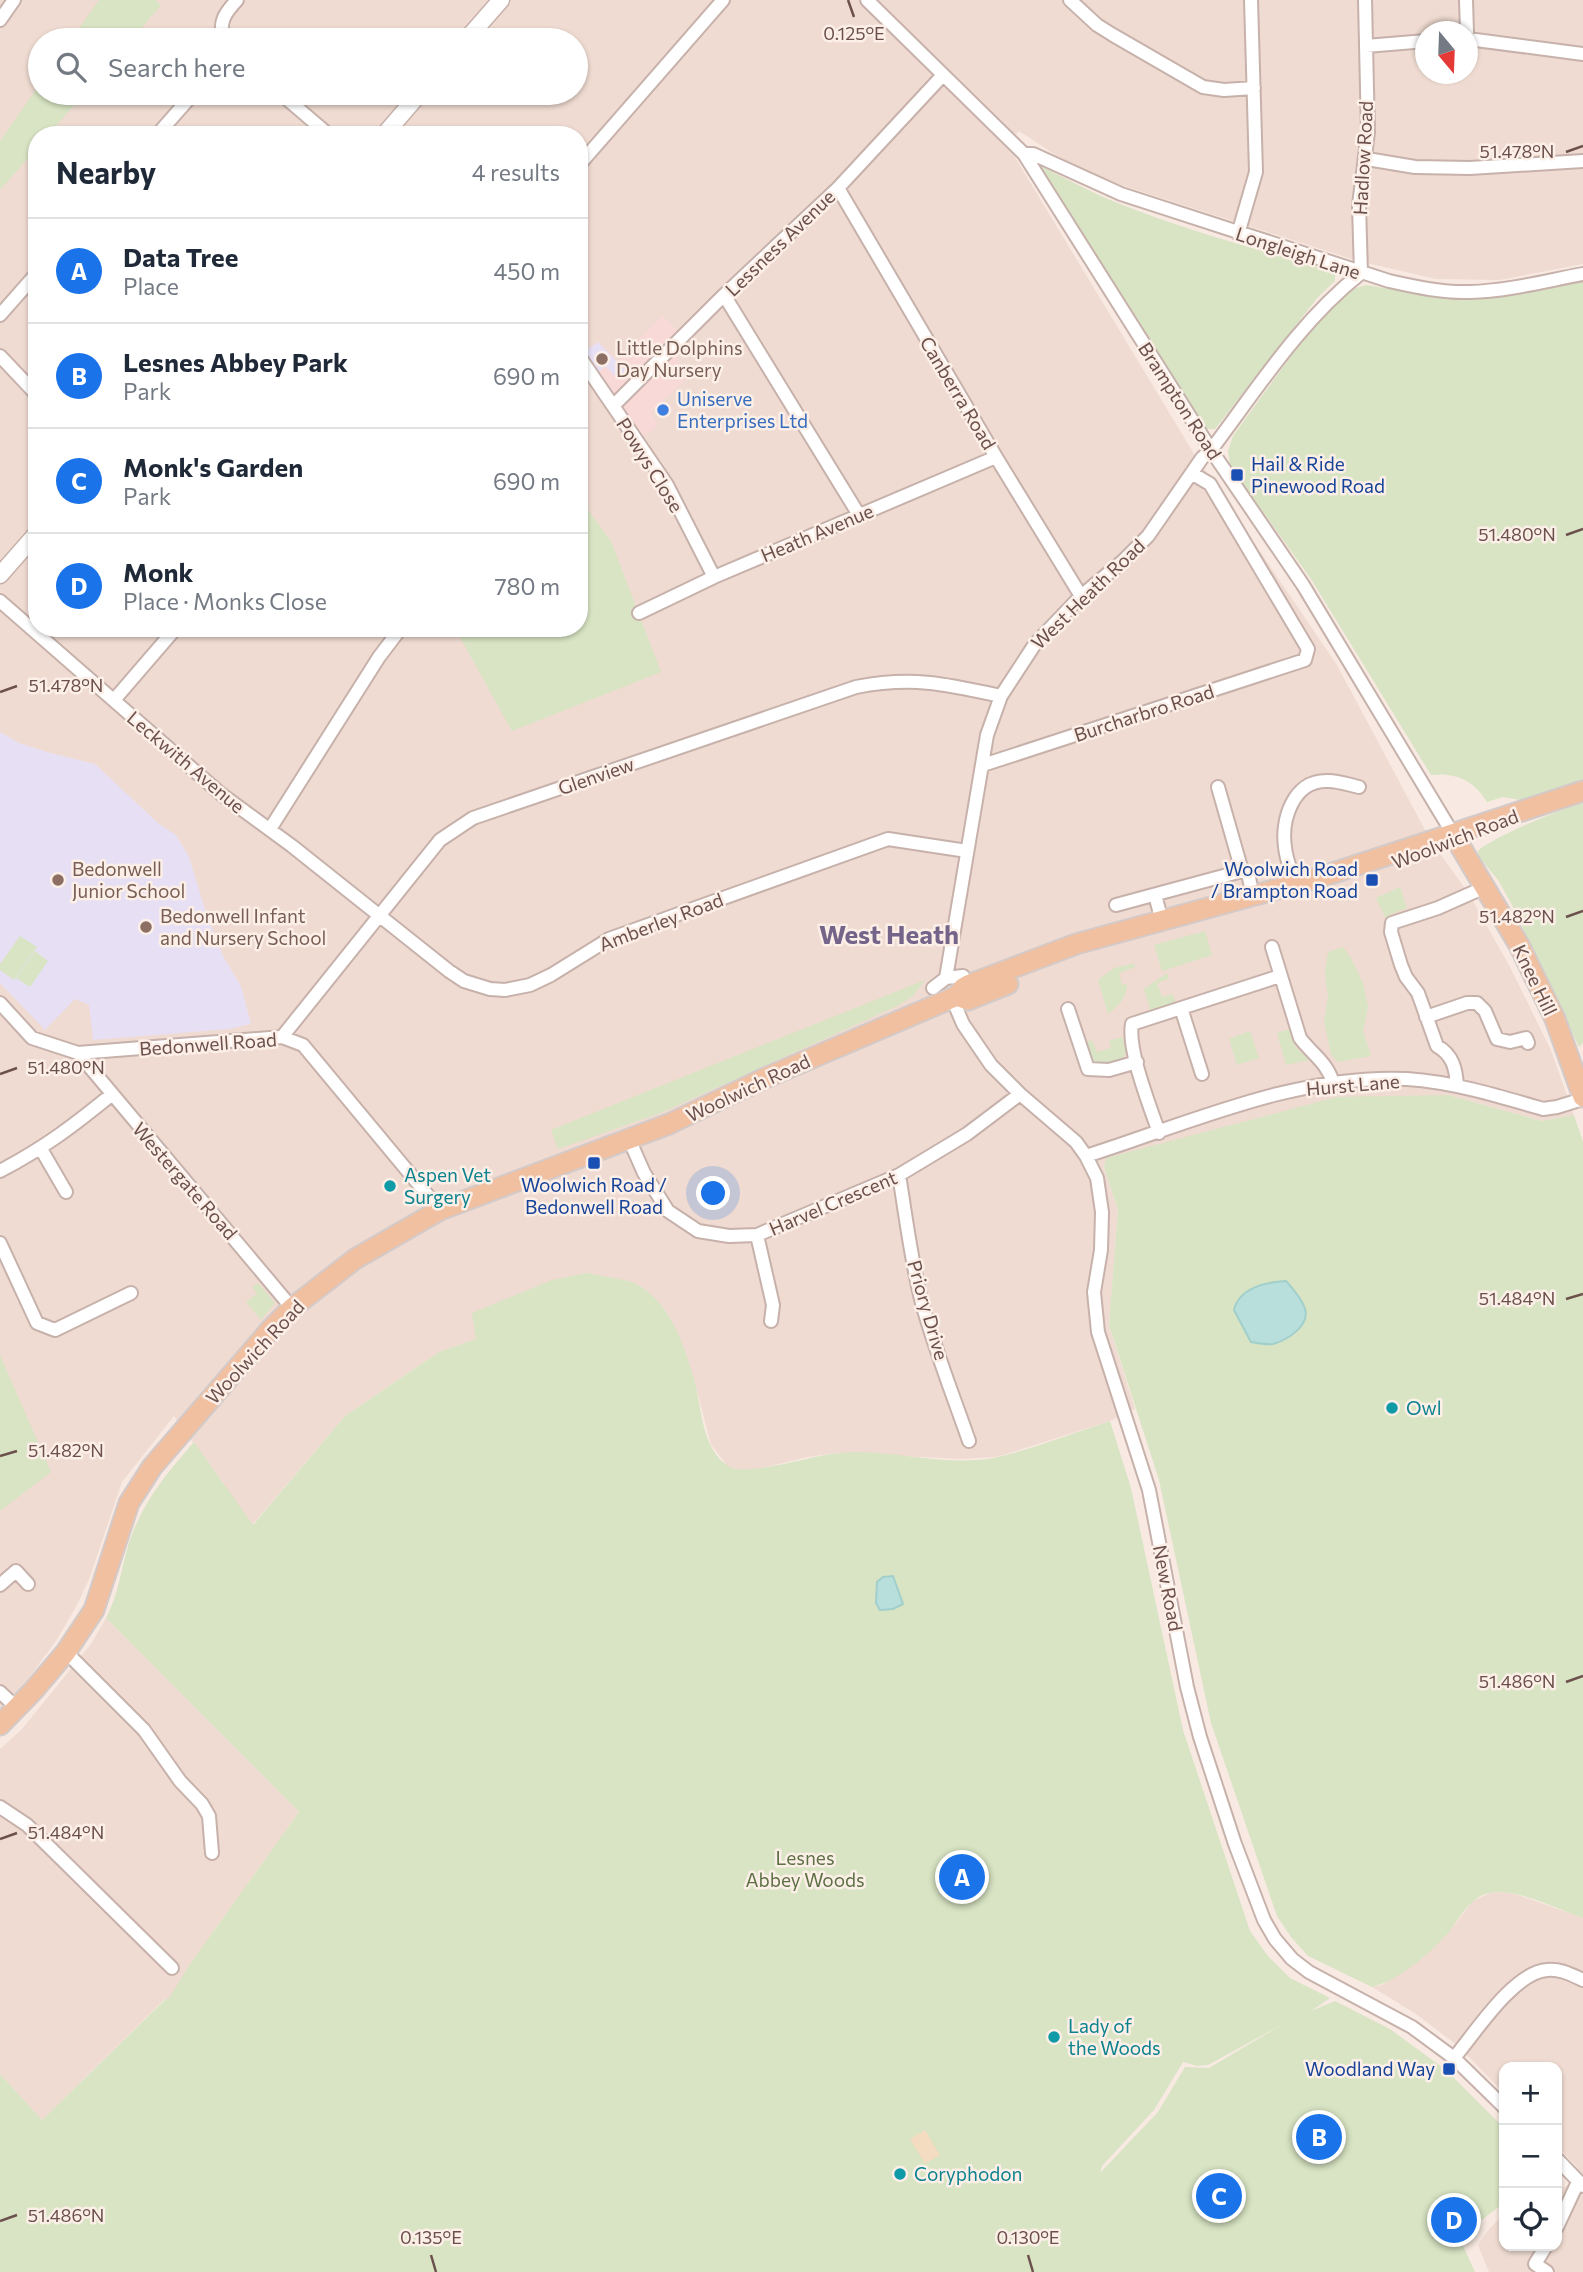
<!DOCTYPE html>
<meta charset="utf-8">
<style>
:root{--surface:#fff;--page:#f2f2f3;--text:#1f2937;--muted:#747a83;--line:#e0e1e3;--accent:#1a73e8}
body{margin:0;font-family:Commissioner,sans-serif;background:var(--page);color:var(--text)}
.controls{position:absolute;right:21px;bottom:21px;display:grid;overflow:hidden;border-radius:14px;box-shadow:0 2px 5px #0004}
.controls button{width:63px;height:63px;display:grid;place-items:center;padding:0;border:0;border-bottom:2px solid var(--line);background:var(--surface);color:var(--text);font:35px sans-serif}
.compass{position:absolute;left:1415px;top:21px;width:63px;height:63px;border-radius:50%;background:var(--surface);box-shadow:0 2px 5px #0004;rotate:161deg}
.you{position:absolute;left:714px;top:1194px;width:24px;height:24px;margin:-18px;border:5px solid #fff;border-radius:50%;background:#1a73e8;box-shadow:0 0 0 10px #1a73e833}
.badge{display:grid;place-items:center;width:46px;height:46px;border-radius:50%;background:var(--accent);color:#fff;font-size:23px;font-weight:700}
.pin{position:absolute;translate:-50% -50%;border:4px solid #fff;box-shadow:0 2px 7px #0006}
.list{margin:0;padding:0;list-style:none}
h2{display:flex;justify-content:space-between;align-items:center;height:91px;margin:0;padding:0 28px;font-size:30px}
h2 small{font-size:23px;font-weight:400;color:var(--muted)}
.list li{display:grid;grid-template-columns:46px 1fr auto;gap:21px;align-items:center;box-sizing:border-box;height:105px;padding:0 28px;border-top:2px solid var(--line)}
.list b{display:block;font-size:26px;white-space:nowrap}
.list p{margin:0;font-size:23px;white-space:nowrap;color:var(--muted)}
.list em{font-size:23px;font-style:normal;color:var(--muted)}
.icon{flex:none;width:38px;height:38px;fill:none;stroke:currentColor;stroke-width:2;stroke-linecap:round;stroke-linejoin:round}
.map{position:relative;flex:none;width:1583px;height:2272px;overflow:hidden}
.search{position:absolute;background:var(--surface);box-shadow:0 2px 5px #0004;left:28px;top:28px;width:560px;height:77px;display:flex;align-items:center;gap:18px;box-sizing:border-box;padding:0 24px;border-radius:38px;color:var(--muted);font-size:26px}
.panel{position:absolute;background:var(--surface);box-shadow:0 2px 5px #0004;left:28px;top:126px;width:560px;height:511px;border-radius:28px}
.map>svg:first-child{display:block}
.residential{fill:#efdbd1;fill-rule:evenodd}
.commercial{fill:#f8d9d7}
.education{fill:#e7dff4}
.green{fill:#d8e4c3;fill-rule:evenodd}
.sand{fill:#f4dcc0}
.water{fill:#b9dfdc;stroke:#a1cfcc;stroke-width:2}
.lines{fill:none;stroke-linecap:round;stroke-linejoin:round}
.minor-casing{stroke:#c7b1ab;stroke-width:16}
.tertiary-casing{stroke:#c7b1ab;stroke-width:19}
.primary-casing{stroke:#d3cac9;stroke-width:23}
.minor{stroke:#fff;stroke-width:12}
.tertiary{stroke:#fff;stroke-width:16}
.primary{stroke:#f0c0a1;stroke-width:19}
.ticks{fill:none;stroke:#6c504c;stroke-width:2.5}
.education-dot{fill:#8d6e63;stroke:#fcefe7;stroke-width:2.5}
.shop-dot{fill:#3f7fe0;stroke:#fcefe7;stroke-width:2.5}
.transit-dot{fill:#1a4fb4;stroke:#fcefe7;stroke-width:2.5}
.culture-dot{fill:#0f9aa8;stroke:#fcefe7;stroke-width:2.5}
.labels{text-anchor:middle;stroke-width:5;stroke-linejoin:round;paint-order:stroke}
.street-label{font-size:19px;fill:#6c504c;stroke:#fcefe7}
.education-label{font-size:19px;fill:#785e54;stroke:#fcefe7;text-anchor:start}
.shop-label{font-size:19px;fill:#366cbe;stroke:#fcefe7;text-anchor:start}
.transit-label{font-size:19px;fill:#164399;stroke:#fcefe7;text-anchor:end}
.culture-label{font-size:19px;fill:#0d838f;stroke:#fcefe7;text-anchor:start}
.park-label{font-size:19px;fill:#5d7145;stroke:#fcefe7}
.district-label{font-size:26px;font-weight:bold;fill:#746489;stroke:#fcefe7}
.ticks-label{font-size:18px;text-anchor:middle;fill:#6c504c;stroke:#fcefe7;stroke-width:5;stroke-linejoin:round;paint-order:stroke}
</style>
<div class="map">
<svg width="1583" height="2272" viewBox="0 0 1583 2272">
<rect width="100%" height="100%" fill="#f8eae2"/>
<path class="residential" d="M0,0H1583V264L1500,280L1436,279L1358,261L1124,186L1066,162L1019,131L1007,144L1196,457L1337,665L1431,841L1469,894L1510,967L1550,1048L1574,1115L1542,1121L1448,1095L1164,1144L1106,1158L1104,1167L1118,1210L1109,1325L1135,1409L1110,1421L997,1457L961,1459L837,1453L808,1457L750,1471L729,1468L711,1445L694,1379L675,1329L663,1307L611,1279L587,1273L477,1339L439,1352L345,1416L252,1525L174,1416L122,1482L90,1577L76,1607L56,1641L10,1703L0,1712ZM1426,32H1468V74H1426ZM40,40H576V93H40ZM37,135H579V628H37Z
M106,1618L299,1812L190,1964L168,2001L166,1998L42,2120L0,2074V1749L22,1729L91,1644Z
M1502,1892L1518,1895L1583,1918V2272H1489L1478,2245L1490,2228L1504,2214V2246H1557V2191L1570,2184L1578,2168L1557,2146V2067H1504V2093L1458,2046L1416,2014L1372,1987L1382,1985L1447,1934L1473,1901L1490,1893Z"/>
<path class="commercial" d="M662,315L683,336L677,359L688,377L651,412L658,426L642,437L584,352L598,342L618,361Z"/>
<path class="education" d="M598,342L626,371L621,376L616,377L605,366L598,373L584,352Z
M0,732L19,743L47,752L95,764L158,823L176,835L189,857L207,916L224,958L241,986L251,1024L229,1029L93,1040L89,1005L75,999L45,1030L0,983Z"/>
<path class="green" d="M99,0H155L161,5L131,40H71Z
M40,84V93H85L48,135H37V148L0,190V141Z
M1037,164C1063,177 1088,191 1115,202C1187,231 1261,251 1335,271V281L1318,297L1215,429H1205Z
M1583,282V783L1520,800L1503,797L1487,802C1474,780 1455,772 1431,775L1311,579L1230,466L1228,451L1233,436L1318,319L1342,296L1353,289L1366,285L1438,297L1467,299L1533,291Z
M579,498L611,541L661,672L512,731L455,628H579Z
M1583,803V1043L1579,1047L1511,903L1498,880L1479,857L1478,851C1491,838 1563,808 1583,803Z
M1400,887L1407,908L1391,914L1386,919L1376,898Z
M1205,931L1212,955L1162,971L1154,945Z
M20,936L37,947L14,980L0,970V964Z
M1343,947L1351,958L1363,983L1368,1007L1363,1031L1371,1056L1337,1062L1331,1054L1324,1022L1328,997L1325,972L1328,952Z
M35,951L48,961L30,987L16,978Z
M1134,963L1135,967L1119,973L1122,985L1127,984C1127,998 1118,1006 1108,1014L1098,980L1114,968Z
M1167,973L1169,979L1157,983L1162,997L1173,994L1176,1004L1151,1012L1144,989Z
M925,980L913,996L899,1005L663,1112L558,1149L551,1130Z
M1290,1029L1295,1046L1309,1060L1286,1065L1277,1033Z
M1250,1031L1259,1058L1237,1065L1229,1039Z
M1122,1037L1127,1051L1122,1060C1098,1067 1093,1067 1085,1042L1092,1040L1097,1052L1111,1048L1109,1041Z
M1448,1095L1542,1121L1574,1115L1583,1142V1918C1558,1909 1529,1894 1501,1892C1493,1892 1483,1893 1476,1899C1465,1907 1457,1921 1449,1932C1432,1952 1398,1981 1372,1987L1308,1956L1291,1937L1277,1916L1211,1723L1159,1480L1109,1325L1118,1210L1104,1167L1106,1158L1337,1097ZM1282,1281L1292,1334L1273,1344L1251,1342L1240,1322L1251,1289Z
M587,1273C601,1277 622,1278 634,1283C669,1299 684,1345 694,1379C702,1407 701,1448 728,1466C743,1477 809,1457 831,1454C888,1446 943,1469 998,1457C1036,1448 1073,1433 1110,1421L1131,1488L1183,1730L1250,1931L1268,1956L1290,1978L1330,1998L1311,2011L1335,2001L1390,2029L1446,2070L1504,2128V2203L1459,2237L1475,2272H0V2074L42,2120L167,1998L168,2000L190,1964L299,1812L106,1618C118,1596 121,1570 128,1546C141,1504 166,1474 194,1442L253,1525L345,1416L439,1352L476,1339L472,1313L552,1280ZM1283,2024L1209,2068L1185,2067L1158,2112L1100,2173L1102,2166L1154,2110L1183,2062L1197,2066L1208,2065Z
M258,1283L275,1303L261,1320L246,1302L257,1294L252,1287Z
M0,1355L51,1472L0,1511Z"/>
<path class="sand" d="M925,2130L940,2155L925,2164L910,2139Z"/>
<path class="water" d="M1286,1281C1293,1289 1302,1299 1305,1309C1310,1326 1287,1340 1273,1344C1268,1345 1257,1343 1251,1342L1234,1310C1239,1288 1266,1282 1286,1281Z
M893,1576L903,1604L893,1609L880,1610L876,1603L877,1582L883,1577Z"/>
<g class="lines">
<g class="minor-casing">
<path id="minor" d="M867,0L1024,154L1211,450L1303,585L1453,834
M1070,0L1097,25L1113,35L1203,87L1224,90L1254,88
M1466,0L1467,32
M0,20L14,0
M1468,37V39L1583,54
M224,40C218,22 225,13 237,0
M1366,46L1426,41
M280,93L329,135
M157,135L194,93
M1024,154H1033L1121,194L1389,281C1416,287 1443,293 1470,292C1508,291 1545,281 1583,274
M1367,159L1415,167L1470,168L1583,161
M579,165L723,0
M838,188L996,457L1081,596
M1238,234L1256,172L1251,0
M1361,273L1359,205L1368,132L1365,0
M724,295L859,515
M0,315L37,273
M0,356L37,395
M579,356L667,485L714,577
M613,406L724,295L838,188L943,75
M0,601L221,794L292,846L449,971L464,981L490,989L505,990L530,985L551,975L609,939L888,839L967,851
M639,613L714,577L996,457
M114,700L176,628
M983,765L1305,660L1308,649L1210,484L1193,474
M1218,787L1242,871L1248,873L1253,897
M270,829L379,657L401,628
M1295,884C1292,872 1286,860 1285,847C1281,820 1293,781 1326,781C1337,780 1349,785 1359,787
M1155,895L1162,921
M1116,905L1242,871
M1272,947L1300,1038C1312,1054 1327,1062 1333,1083
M946,978L987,735L1001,696L1035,644L1081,596L1123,561L1148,536L1202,458L1211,450C1257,389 1300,321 1361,273
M933,988L946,978L963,976
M952,998L963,1024L991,1065L1020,1094L1076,1142L1086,1156L1097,1178L1102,1212L1101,1250L1094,1292L1098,1332L1149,1490L1187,1687L1200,1737L1235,1844L1264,1920L1275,1939L1292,1959L1309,1972L1412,2027L1454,2058L1504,2107
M0,1003L32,1038L78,1053L282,1037L303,1045L440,1210
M1181,1008L1202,1074
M1068,1009L1088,1069L1109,1070L1137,1062
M1426,1017L1467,1003H1477L1485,1011L1497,1039L1510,1042L1526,1038L1528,1043
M282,1037L440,840L473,818L856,687C913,676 946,684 1001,696
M78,1053L292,1308
M1457,1086C1456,1069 1453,1055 1437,1046L1418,993L1406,977L1401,965L1391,932L1392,923L1438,908L1483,888
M1159,1133C1150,1106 1127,1049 1132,1024L1280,976
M629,1139L644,1173L668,1211L698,1231L729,1236L757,1235L899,1175L967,1134L1020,1094
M41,1149L66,1192
M1086,1156C1190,1123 1296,1074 1407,1079C1453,1082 1499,1096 1543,1109L1557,1107L1583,1099
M0,1171C44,1148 73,1126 111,1095
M899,1175C906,1217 911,1261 922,1303C935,1350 953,1395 969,1441
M757,1235L773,1305L771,1321
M0,1243L37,1323L55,1330L131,1293
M0,1585L16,1571L28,1584
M66,1652L144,1730L180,1781L202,1804L209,1816L212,1853
M0,1692L17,1708
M0,1807L27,1825L172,1968
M1454,2058C1475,2033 1514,1972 1547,1970C1559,1968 1572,1975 1583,1980
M1557,2159L1583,2186
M1557,2227L1578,2182
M1546,2246L1535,2264L1547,2272"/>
</g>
<g class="tertiary-casing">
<path id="tertiary" d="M466,40L501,0
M384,135L420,93
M0,575L37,533"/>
</g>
<g class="primary-casing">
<path id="primary" d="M1453,834L1519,945L1555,1019L1583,1097
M957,996L968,1000L1008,984
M0,1725L33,1691L66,1652L94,1610L129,1503L152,1467L270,1330L292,1308L355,1259L440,1210L669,1124L763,1079L957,996L963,988L968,985L1076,944L1321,877L1583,791"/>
</g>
<use href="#minor" class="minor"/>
<use href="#tertiary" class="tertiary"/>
<use href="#primary" class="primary"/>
</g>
<path class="ticks" d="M848,0L854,17M1566,152L1583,146M1566,535L1583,529M0,692L17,686M1566,917L1583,911M0,1074L17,1068M1566,1299L1583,1294M0,1456L17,1451M1566,1682L1583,1676M0,1839L17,1833M0,2221L17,2215M431,2255L436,2272M1028,2255L1033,2272"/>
<g class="education-dot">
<circle cx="602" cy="359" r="7"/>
<circle cx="58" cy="880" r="7"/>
<circle cx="146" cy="927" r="7"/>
</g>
<circle class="shop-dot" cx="663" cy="410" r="7"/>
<g class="transit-dot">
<rect x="1230" y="468" width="14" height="14" rx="3.5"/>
<rect x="1365" y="873" width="14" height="14" rx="3.5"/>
<rect x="587" y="1156" width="14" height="14" rx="3.5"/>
<rect x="1442" y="2062" width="14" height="14" rx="3.5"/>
</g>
<g class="culture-dot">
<circle cx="390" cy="1186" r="7"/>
<circle cx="1392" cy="1408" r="7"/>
<circle cx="1054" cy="2037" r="7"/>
<circle cx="900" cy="2174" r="7"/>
</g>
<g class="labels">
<g class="street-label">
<text transform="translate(1363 158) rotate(-87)" y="7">Hadlow Road</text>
<text transform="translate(780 243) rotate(-44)" y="7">Lessness Avenue</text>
<text transform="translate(1298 253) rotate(18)" y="7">Longleigh Lane</text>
<text transform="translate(958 393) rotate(59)" y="7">Canberra Road</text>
<text transform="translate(1180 401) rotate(57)" y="7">Brampton Road</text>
<text transform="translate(650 465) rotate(58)" y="7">Powys Close</text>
<text transform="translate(817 533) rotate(-23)" y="7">Heath Avenue</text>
<text transform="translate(1088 594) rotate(-44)" y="7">West Heath Road</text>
<text transform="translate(1144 713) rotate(-18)" y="7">Burcharbro Road</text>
<text transform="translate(186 762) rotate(40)" y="7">Leckwith Avenue</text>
<text transform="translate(596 776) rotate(-19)" y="7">Glenview</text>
<text transform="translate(1455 839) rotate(-21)" y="7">Woolwich Road</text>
<text transform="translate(661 922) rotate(-21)" y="7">Amberley Road</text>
<text transform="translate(1535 980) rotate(64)" y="7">Knee Hill</text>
<text transform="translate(208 1044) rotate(-4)" y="7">Bedonwell Road</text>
<text transform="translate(1353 1085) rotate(-5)" y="7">Hurst Lane</text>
<text transform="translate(748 1088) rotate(-25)" y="7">Woolwich Road</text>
<text transform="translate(185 1181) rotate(49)" y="7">Westergate Road</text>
<text transform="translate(833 1203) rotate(-23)" y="7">Harvel Crescent</text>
<text transform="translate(928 1310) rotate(74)" y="7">Priory Drive</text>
<text transform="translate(255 1352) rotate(-47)" y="7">Woolwich Road</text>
<text transform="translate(1168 1588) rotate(79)" y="7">New Road</text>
</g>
<g class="education-label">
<text x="616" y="355">Little Dolphins<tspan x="616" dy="22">Day Nursery</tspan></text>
<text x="72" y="876">Bedonwell<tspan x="72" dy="22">Junior School</tspan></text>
<text x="160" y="923">Bedonwell Infant<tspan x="160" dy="22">and Nursery School</tspan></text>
</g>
<g class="shop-label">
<text x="677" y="406">Uniserve<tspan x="677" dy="22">Enterprises Ltd</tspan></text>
</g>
<g class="transit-label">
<text x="1251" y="471" text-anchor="start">Hail &amp; Ride<tspan x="1251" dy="22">Pinewood Road</tspan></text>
<text x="1358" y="876">Woolwich Road<tspan x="1358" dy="22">/ Brampton Road</tspan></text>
<text x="594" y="1192" text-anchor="middle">Woolwich Road /<tspan x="594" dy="22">Bedonwell Road</tspan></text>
<text x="1435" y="2076">Woodland Way</text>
</g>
<g class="culture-label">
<text x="404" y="1182">Aspen Vet<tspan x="404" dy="22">Surgery</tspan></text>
<text x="1406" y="1415">Owl</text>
<text x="1068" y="2033">Lady of<tspan x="1068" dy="22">the Woods</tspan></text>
<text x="914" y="2181">Coryphodon</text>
</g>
<g class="park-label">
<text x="805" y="1865">Lesnes<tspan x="805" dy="22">Abbey Woods</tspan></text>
</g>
<g class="district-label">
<text x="889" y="944">West Heath</text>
</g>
</g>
<g class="ticks-label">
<text x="854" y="40">0.125°E</text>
<text x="1517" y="158">51.478°N</text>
<text x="1517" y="541">51.480°N</text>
<text x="66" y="692">51.478°N</text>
<text x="1517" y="923">51.482°N</text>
<text x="66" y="1074">51.480°N</text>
<text x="1517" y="1305">51.484°N</text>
<text x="66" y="1457">51.482°N</text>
<text x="1517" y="1688">51.486°N</text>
<text x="66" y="1839">51.484°N</text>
<text x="66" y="2222">51.486°N</text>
<text x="431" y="2244">0.135°E</text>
<text x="1028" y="2244">0.130°E</text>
</g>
</svg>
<div class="controls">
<button>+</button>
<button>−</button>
<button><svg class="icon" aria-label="locate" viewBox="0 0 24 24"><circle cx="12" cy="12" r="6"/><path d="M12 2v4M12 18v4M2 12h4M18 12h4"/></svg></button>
</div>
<svg class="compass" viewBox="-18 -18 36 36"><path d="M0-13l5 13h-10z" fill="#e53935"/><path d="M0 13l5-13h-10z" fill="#747a83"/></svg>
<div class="you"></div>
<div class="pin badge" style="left:962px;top:1877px">A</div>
<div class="pin badge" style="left:1319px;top:2137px">B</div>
<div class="pin badge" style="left:1219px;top:2196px">C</div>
<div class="pin badge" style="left:1454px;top:2220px">D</div>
<div class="search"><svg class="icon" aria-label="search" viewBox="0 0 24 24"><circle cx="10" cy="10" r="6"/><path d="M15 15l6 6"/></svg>Search here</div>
<section class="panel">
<h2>Nearby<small>4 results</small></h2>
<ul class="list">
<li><span class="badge">A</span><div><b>Data Tree</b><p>Place</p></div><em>450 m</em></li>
<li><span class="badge">B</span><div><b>Lesnes Abbey Park</b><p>Park</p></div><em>690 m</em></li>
<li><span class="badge">C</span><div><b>Monk's Garden</b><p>Park</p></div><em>690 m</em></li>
<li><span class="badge">D</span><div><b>Monk</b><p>Place · Monks Close</p></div><em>780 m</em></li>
</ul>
</section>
</div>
